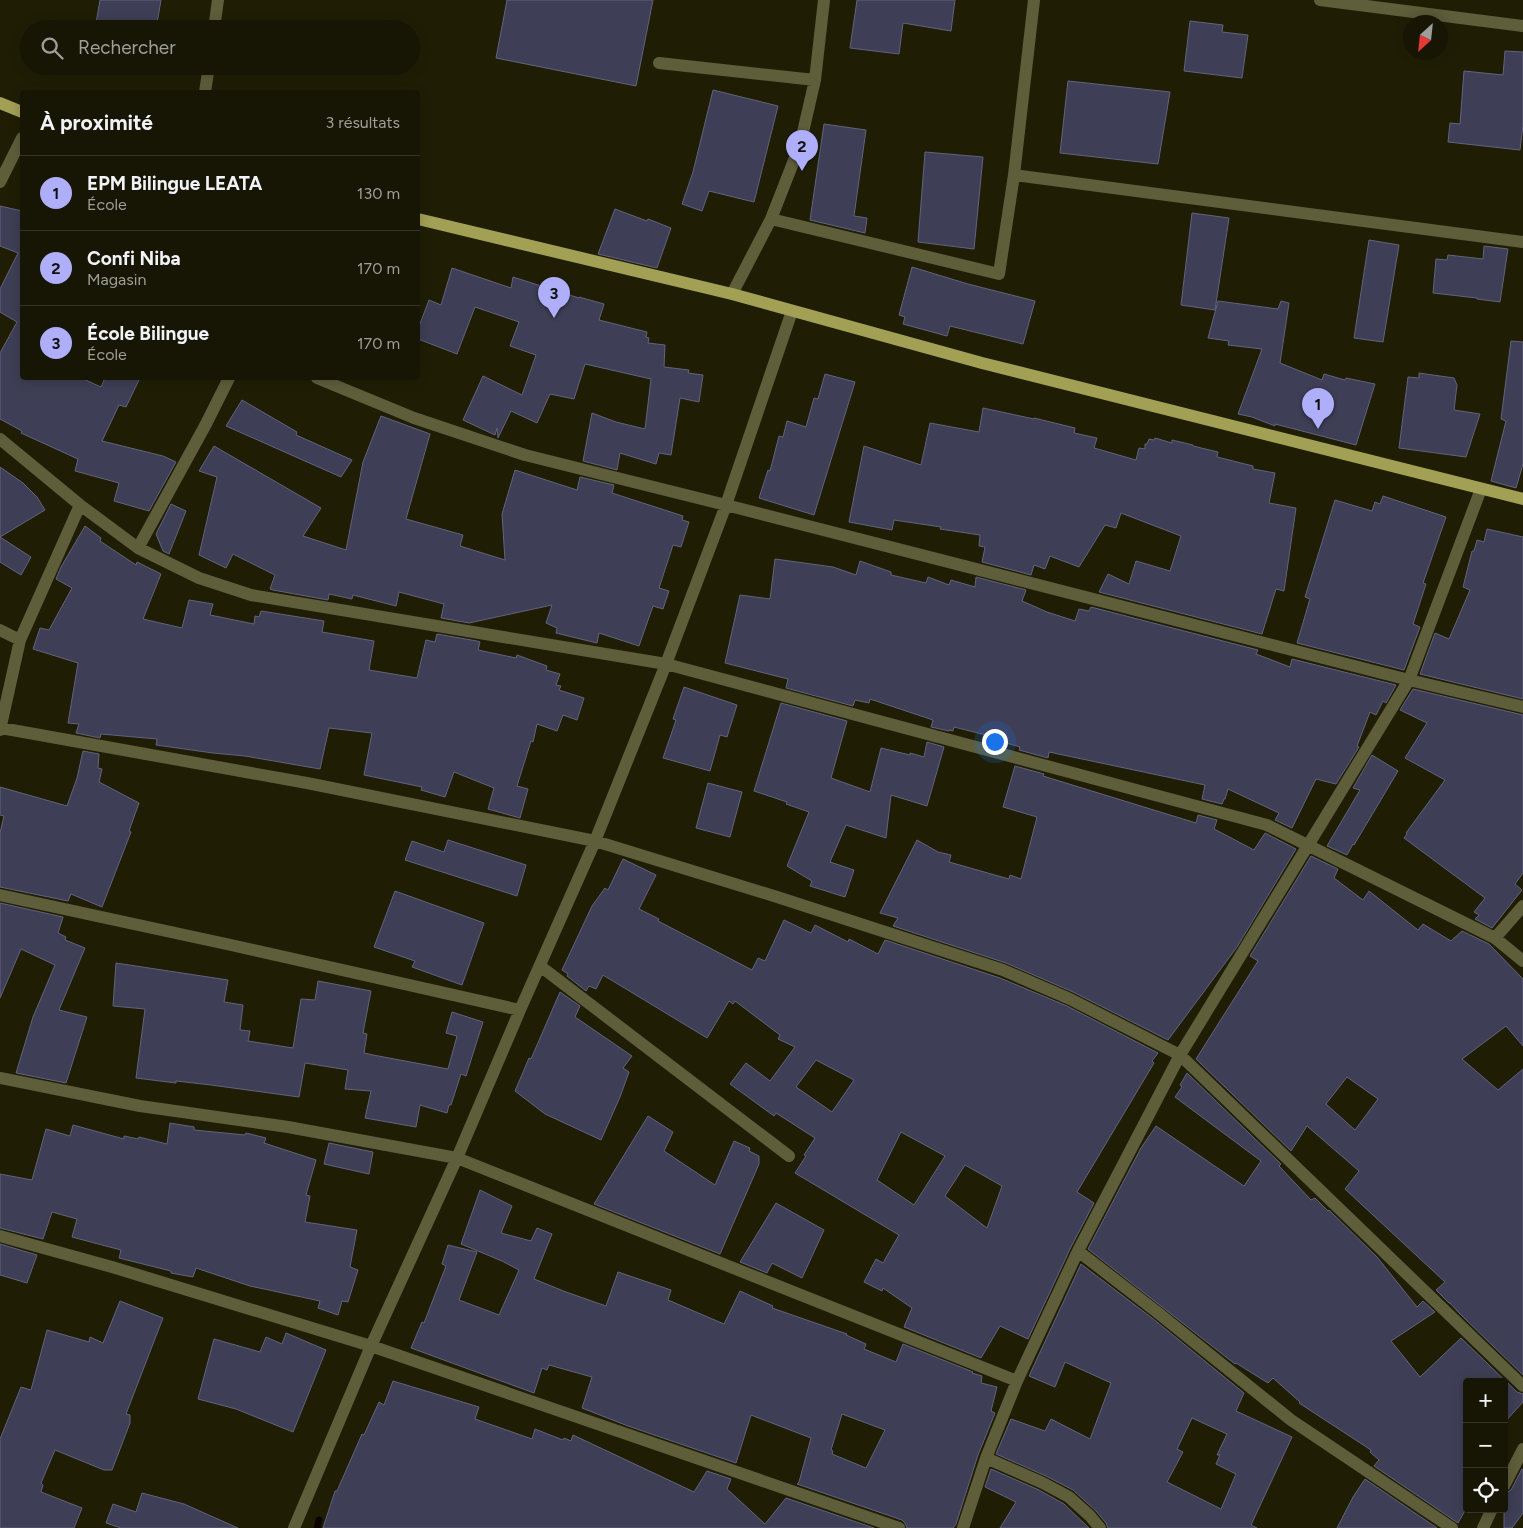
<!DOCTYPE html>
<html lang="fr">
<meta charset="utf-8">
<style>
:root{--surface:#171604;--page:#242313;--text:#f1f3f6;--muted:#9e9f9a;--line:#363526;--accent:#aeaefa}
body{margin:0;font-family:Figtree,sans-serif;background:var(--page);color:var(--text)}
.controls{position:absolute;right:15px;bottom:15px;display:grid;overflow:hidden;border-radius:5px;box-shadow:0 2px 12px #0003}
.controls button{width:45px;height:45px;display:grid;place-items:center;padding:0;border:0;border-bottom:1px solid var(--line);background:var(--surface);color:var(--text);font:25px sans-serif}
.compass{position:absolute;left:1403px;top:15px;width:45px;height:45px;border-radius:50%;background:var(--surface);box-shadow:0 2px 12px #0003;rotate:207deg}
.you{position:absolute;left:994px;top:741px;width:18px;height:18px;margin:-12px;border:4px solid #fff;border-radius:50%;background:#1a73e8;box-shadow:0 0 0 8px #1a73e833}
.badge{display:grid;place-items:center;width:32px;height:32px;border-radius:50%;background:var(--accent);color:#111;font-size:16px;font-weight:700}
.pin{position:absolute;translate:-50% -41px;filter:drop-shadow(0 1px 2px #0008)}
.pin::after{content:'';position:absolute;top:26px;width:18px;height:15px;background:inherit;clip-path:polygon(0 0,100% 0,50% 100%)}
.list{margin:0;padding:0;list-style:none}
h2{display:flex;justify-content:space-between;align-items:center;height:65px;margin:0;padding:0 20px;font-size:21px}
h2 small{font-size:16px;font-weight:400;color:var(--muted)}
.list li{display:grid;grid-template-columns:32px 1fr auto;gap:15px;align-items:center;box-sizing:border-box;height:75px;padding:0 20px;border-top:1px solid var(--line)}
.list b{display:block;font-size:19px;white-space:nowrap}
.list p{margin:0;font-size:16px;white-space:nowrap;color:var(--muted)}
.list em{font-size:16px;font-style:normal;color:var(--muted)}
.icon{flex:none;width:28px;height:28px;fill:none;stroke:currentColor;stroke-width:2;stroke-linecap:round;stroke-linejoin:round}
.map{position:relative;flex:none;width:1523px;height:1528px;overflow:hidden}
.search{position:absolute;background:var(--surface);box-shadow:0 2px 12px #0003;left:20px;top:20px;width:400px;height:55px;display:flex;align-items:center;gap:12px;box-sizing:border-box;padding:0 18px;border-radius:28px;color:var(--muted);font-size:19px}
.panel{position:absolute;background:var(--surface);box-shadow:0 2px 12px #0003;left:20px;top:90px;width:400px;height:290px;border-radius:5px}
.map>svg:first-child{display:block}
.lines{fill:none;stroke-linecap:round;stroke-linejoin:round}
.stream{stroke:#0b0400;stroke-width:7}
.building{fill:#3e3e56;stroke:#62637d;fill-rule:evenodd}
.minor{stroke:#5f5e3b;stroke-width:12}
.major{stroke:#a2a055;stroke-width:12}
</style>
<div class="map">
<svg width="1523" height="1528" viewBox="0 0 1523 1528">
<rect width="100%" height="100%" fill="#1f1e05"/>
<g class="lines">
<path class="stream" d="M317,1528L319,1520"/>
</g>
<path class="building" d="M100,0H161L156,29H95Z
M507,0H653L636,86L496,58Z
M857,0H955L951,31L903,23L899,54L850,48Z
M1190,21L1223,25L1222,32L1248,35L1242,78L1184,71Z
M1505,51L1523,52V125L1520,150L1448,142L1450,123L1460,124L1464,71L1503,75Z
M1068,81L1170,92L1158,164L1060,153Z
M713,90L778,106L754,202L709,191L702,211L682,204L693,172Z
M824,124L866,130L854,216L867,218L865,233L810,220Z
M925,152L983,157L974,249L918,242Z
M0,206L22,211V378H81L101,387L105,378H140L126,407L119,405L102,441L163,456L176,462L149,511L114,501L119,483L75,471L78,459L21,433L22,431L0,419V353L17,322L0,312V289L18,253L0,246Z
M615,209L647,221L648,219L671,228L657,268L598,254Z
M1192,213L1229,218L1215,310L1181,305Z
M1369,240L1399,245L1383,342L1354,338Z
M1484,246L1508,249L1500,302L1477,299V298L1433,293L1436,259L1447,260L1448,255L1483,259Z
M912,267L968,284L1035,301L1023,344L950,326L947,336L903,324L905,317L899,315Z
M452,268L511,288L513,277L579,298V297L604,304L599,320L647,332L646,337L649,338L648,343L665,345L664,367L689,370L688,373L703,375L699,402L680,398L671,455L659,453L656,464L620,453L617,470L583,461L592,413L616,422L645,429L651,379L585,364L574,399L550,394L537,423L511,411L498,438L497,428L495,435L463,420L483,376L522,395L536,355L510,346L519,322L475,307L457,354L418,339V329L429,300L441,305Z
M1218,301L1278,309L1281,301L1289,303L1280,363L1322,380L1324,374L1345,380L1346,378L1375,384L1356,445L1275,424V426L1252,417L1238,414L1262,349L1228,345L1229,341L1208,338Z
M1511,341L1523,342V464L1516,488L1491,481L1506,421L1501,419Z
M1419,373L1454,378L1457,385L1454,410L1480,414L1466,457L1399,448L1408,377L1419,378Z
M825,374L855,382L814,515L759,498L768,470L770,471L779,436L783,437L787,421L806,427L814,398L818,399Z
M242,400L297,432L296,435L352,460L341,477L226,426Z
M983,408L1034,419V418L1075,428L1074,433L1097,438L1094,448L1136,460L1139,448L1145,449V444H1147L1149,439L1154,440L1155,438L1172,443V440L1193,445V446L1218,452L1217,457L1253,466V469L1275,473L1269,503L1296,508L1284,591L1276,589L1262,634L1099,592L1108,574L1129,584L1136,561L1170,571L1181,536L1121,513L1116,528L1105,525L1079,567L1050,556L1045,569L1034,565L1031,575L982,562L985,547L979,546L980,535L940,529L941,527L894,520L892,530L849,522L864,446L921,465L930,423L979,432Z
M381,416L430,434L406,519L463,535L460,546L505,560L502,514L515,470L577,490L580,477L614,485L612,493L683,516L682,520L689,522L681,547L673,545L659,588L669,591L663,609L653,606L639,646L599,633L597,643L556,633L557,628L546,623L552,605L469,623L441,618L444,604L399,592L396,606L353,595L352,599L329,594L328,600L273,590L270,589L275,575L233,554L226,568L199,555L217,477L199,471L214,446L321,508L303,536L346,550L363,462Z
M0,467L23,483L37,497L45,510L0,537L31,557L21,575L0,562Z
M1383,496L1446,517L1423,583L1426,584L1413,624L1420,627L1404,670L1297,643L1310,599L1305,597L1335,500L1372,511L1375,502L1380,504Z
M171,504L186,511L169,554L163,551L156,534Z
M85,526L101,538L100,541L136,565L137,562L161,574L143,619L182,628L189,600L213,604L210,615L254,624L255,616L259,617L261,611L324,621L322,632L374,641L369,670L417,678L426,640L435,642L437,634L477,641L480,642L478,650L516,658L517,655L547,666L546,670L560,674L556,685L561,686L559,690L584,698L577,720L563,715L557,731L537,724L533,742L531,741L517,786L528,789L520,818L488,809L494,788L454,772L445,797L421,790L422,787L364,775L372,733L329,728L320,769L245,756L213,753L156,745L157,739L101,734L100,738L76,733L79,724L68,723L78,663L33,649L40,628L49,630L72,588L56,579L61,567Z
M1487,529L1523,537V699L1420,674L1435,633L1449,639L1470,590L1463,587L1472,551H1474L1477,540L1484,542Z
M775,559L833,567L856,575L860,561L891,572V575L926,583L928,577L949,585L951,580L975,587L976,577L1026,590L1022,601L1047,612L1075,621L1079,609L1089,611L1091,607L1258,650L1256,654L1290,667L1292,659L1396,685L1386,703L1383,701L1376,715L1370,712L1357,746L1359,747L1336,784L1316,779L1292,828L1275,820L1279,813L1228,789L1225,799H1224L1222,804L1202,799L1205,785L1049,752L1048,758L1019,750L1020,747L993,739L994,737L954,727L953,731L949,730V731L931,727L933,720L870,699L869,703L855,700L853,706L786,688L788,679L725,663L740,595L770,599Z
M684,687L737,705L727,737L720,735L710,771L663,758L676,720L673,719Z
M1413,689L1523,715V873L1515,884L1522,890L1492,928L1475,919L1479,915L1474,912L1485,898L1404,838L1407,834L1406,833L1445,780L1405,758L1427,723L1400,710Z
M781,703L847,721L831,778L870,792L881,748L910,755V753L924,757L927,742L944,747L927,806L891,795L886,838L846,825L830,862L854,870L845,897L810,886L812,881L787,866L809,812L786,804L787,802L754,791Z
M83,751L99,754L98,768L102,769L99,782L139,803L129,831L131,832L102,907L71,894L68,901L0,887V833L4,816L0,815V787L67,806L77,778Z
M1372,755L1398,771L1354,845L1353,844L1347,855L1327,846L1360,790L1353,788Z
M1015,766L1044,774L1043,776L1196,823L1198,815L1217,820L1214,829L1254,850L1265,833L1296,849L1237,947L1168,1040L1073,992L1006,963L893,926L898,918L880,913L917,840L938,852L951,855L949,862L1009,879L1010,875L1021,879L1037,817L1003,807Z
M708,783L742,792L730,837L696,828Z
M448,840L526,865L517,896L405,860L412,841L444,852Z
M1311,856L1338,869L1334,878L1363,900L1369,891L1418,930L1423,924L1451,941L1462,931L1489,944L1523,979V1046L1506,1026L1462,1059L1498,1090L1523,1069V1375L1460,1314L1450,1303H1449L1436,1290L1445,1282L1345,1189L1359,1171L1307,1126L1291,1151L1196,1059L1258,961L1250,956ZM1347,1077L1378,1099L1355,1130L1326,1104Z
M623,859L656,875L639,909L659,919L658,921L752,970L758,958L765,961L784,920L811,933L815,925L848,942L849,939L878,954L885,940L1000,978L1067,1006L1158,1053L1152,1061L1154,1063L1077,1192L1094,1203L1071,1247L1028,1339L1000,1326L981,1358L904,1327L912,1308L883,1288L882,1291L864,1282L876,1259L883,1263L899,1235L795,1173L806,1156L804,1155L815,1138L776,1113L774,1116L730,1084L746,1063L770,1081L795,1047L778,1039L780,1035L735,1001L733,1004L729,1001L707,1038L603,975L596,989L589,986L586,991L567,976L568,974L562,970L592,906L605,888L608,890ZM816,1060L854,1080L832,1112L796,1087ZM901,1132L945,1156L914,1205L877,1180ZM965,1165L1002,1186L987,1228L945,1196Z
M395,891L484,923L462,985L412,967L415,961L374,947Z
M0,903L63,917L58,933L66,937L65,940L85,948L59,1010L87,1017L66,1083L16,1073L33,1017L55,965L21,949L0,998Z
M116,963L228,980L224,1002L243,1005L240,1030L250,1031L248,1041L293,1048L301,999L315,1000L318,981L371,991L363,1033L367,1034L364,1053L373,1055L448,1069L457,1036L446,1033L452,1012L483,1022L466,1076L461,1074L451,1105H449L447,1113L420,1105L416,1127L365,1118L371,1091L345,1089L348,1070L305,1063L299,1097L211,1085L176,1081V1083L136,1078L145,1009L113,1006Z
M560,992L580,1006L575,1017L632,1056L623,1068L629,1072L620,1097L601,1140L545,1114L515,1091L529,1058L531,1059Z
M1187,1073L1281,1164L1279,1166L1311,1200L1315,1198L1328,1211L1329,1210L1377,1257L1417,1307L1423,1301L1435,1312L1391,1341L1420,1377L1461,1338L1517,1392L1523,1394V1402L1504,1423V1382H1467V1507L1458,1523L1374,1466L1379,1460L1370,1452L1371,1450L1299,1403L1300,1402L1273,1378L1268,1383L1236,1363L1235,1364L1088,1249L1141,1148L1156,1126L1244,1186L1261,1161L1175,1097L1182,1087L1180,1085Z
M648,1116L673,1132L664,1151L715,1185L734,1141L750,1148L749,1151L759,1156V1164L720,1254L594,1204Z
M170,1123L194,1127V1130L245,1135L246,1133L266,1138L264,1143L316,1160L306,1195L310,1196L305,1222L357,1230L350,1267L358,1270L348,1302L342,1301L338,1315L318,1308L320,1301L250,1286L196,1268L193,1277L171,1273V1271L119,1258L121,1250L72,1237L77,1219L52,1212L43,1239L0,1228V1174L32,1180L46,1129L70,1136L73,1125L124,1139V1136L138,1139L139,1137L167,1144Z
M329,1143L373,1152L369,1174L324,1164Z
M480,1190L512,1206L501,1233L531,1241L537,1228L552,1234L534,1279L566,1292L606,1306L618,1272L671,1290L668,1300L724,1324L740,1291L773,1306L772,1308L847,1334L846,1335L866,1344L864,1349L896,1362L903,1344L973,1372L972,1373L982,1376L981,1383L997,1387L991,1411L995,1413L978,1455L956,1524L953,1528H907L905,1523L902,1520L797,1484L799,1482L811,1438L751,1415L736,1463L628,1426L582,1408L592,1377L549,1365L547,1370L542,1368L534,1393L411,1348L422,1322L424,1323L446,1266L442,1264L448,1245L477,1252L459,1300L499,1315L519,1270L502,1261L461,1244ZM842,1414L885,1430L866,1468L832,1454L833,1451L831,1450Z
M776,1203L824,1230L802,1278L772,1263L767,1273L740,1262Z
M0,1244L37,1255L27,1283L0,1275Z
M1081,1264L1152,1318L1244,1393L1236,1411L1292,1437L1251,1525L1257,1528H1108L1106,1523L1096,1511L1073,1490L1046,1476L996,1454L1011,1419L1045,1431L1051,1419L1090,1439L1111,1383L1065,1362L1055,1387L1029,1376ZM1192,1418L1227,1434L1217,1455H1220L1216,1464L1236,1474L1221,1509L1167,1482L1183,1452L1177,1449Z
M120,1301L163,1318L126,1414L130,1415V1423L112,1470H104L55,1450L41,1483L43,1485L41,1492L82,1508L74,1528H0V1439L21,1387L31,1390L47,1330L89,1342L90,1337L103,1343Z
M286,1333L326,1350L293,1432L236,1409L198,1399L214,1339L260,1352L266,1337L282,1344Z
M393,1381L479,1407L475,1419L532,1439L535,1429L563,1440L564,1438L571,1441L573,1435L694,1492L707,1471L731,1479L727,1489L765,1524L786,1498L874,1528H323L335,1491H337L362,1434L364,1435L379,1402L384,1405Z
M991,1469L1039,1490L1064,1504L1089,1528H1000L1016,1502L985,1487Z
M1522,1469L1523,1470V1513L1512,1528H1504V1494L1511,1490Z
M1365,1479L1437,1528H1337L1353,1497Z
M142,1493L184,1504L238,1528H121L106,1523L113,1504L136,1512Z"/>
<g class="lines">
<path class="minor" d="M1320,0L1523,26
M214,29L218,0
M659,63L815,80
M205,92L209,66
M1014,175L1523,242
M0,182L22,138
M771,219L999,274L1014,175L1034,0
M732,294L771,219L800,145L815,80L824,0
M317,378L414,418L525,455L726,505L1409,680L1523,707
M0,439L80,505L138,548L199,578L251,595L666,664L1267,825L1495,938L1523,961
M138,548L206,424L229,378
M0,630L20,640
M1,728L307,783L595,841L774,896L1003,970L1070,999L1180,1055L1523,1386
M0,730L20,640L80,505
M0,895L231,945L520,1010
M1495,938L1523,906
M540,966L789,1156
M0,1078L140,1106L288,1127L457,1158L1017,1381
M0,1236L112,1267L371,1346L899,1528
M1078,1251L1157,1312L1291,1420L1452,1528
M986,1458L1043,1483L1069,1497L1090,1516L1100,1528
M1504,1486L1523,1449
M294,1528L371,1346L457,1158L520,1010L595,841L666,664L726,505L792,311
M963,1528L986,1458L1017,1381L1078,1251L1180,1055L1409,680L1481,489
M1483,1528L1492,1509"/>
<path class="major" d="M0,103L22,112
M418,219L732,294L982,363L1523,499"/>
</g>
</svg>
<div class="controls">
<button>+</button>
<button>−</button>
<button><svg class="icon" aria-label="locate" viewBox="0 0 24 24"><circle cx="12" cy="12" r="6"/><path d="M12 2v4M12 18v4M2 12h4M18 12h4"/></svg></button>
</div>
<svg class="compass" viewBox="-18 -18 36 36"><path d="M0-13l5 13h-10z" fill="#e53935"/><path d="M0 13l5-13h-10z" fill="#9e9f9a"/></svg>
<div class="you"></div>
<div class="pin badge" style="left:1318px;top:429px">1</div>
<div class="pin badge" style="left:802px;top:171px">2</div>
<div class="pin badge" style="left:554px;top:318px">3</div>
<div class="search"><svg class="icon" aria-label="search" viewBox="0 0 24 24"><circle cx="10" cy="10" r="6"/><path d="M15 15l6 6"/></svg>Rechercher</div>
<section class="panel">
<h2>À proximité<small>3 résultats</small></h2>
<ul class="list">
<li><span class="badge">1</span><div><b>EPM Bilingue LEATA</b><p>École</p></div><em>130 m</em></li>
<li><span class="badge">2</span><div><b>Confi Niba</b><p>Magasin</p></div><em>170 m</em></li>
<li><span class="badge">3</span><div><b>École Bilingue</b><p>École</p></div><em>170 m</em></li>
</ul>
</section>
</div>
